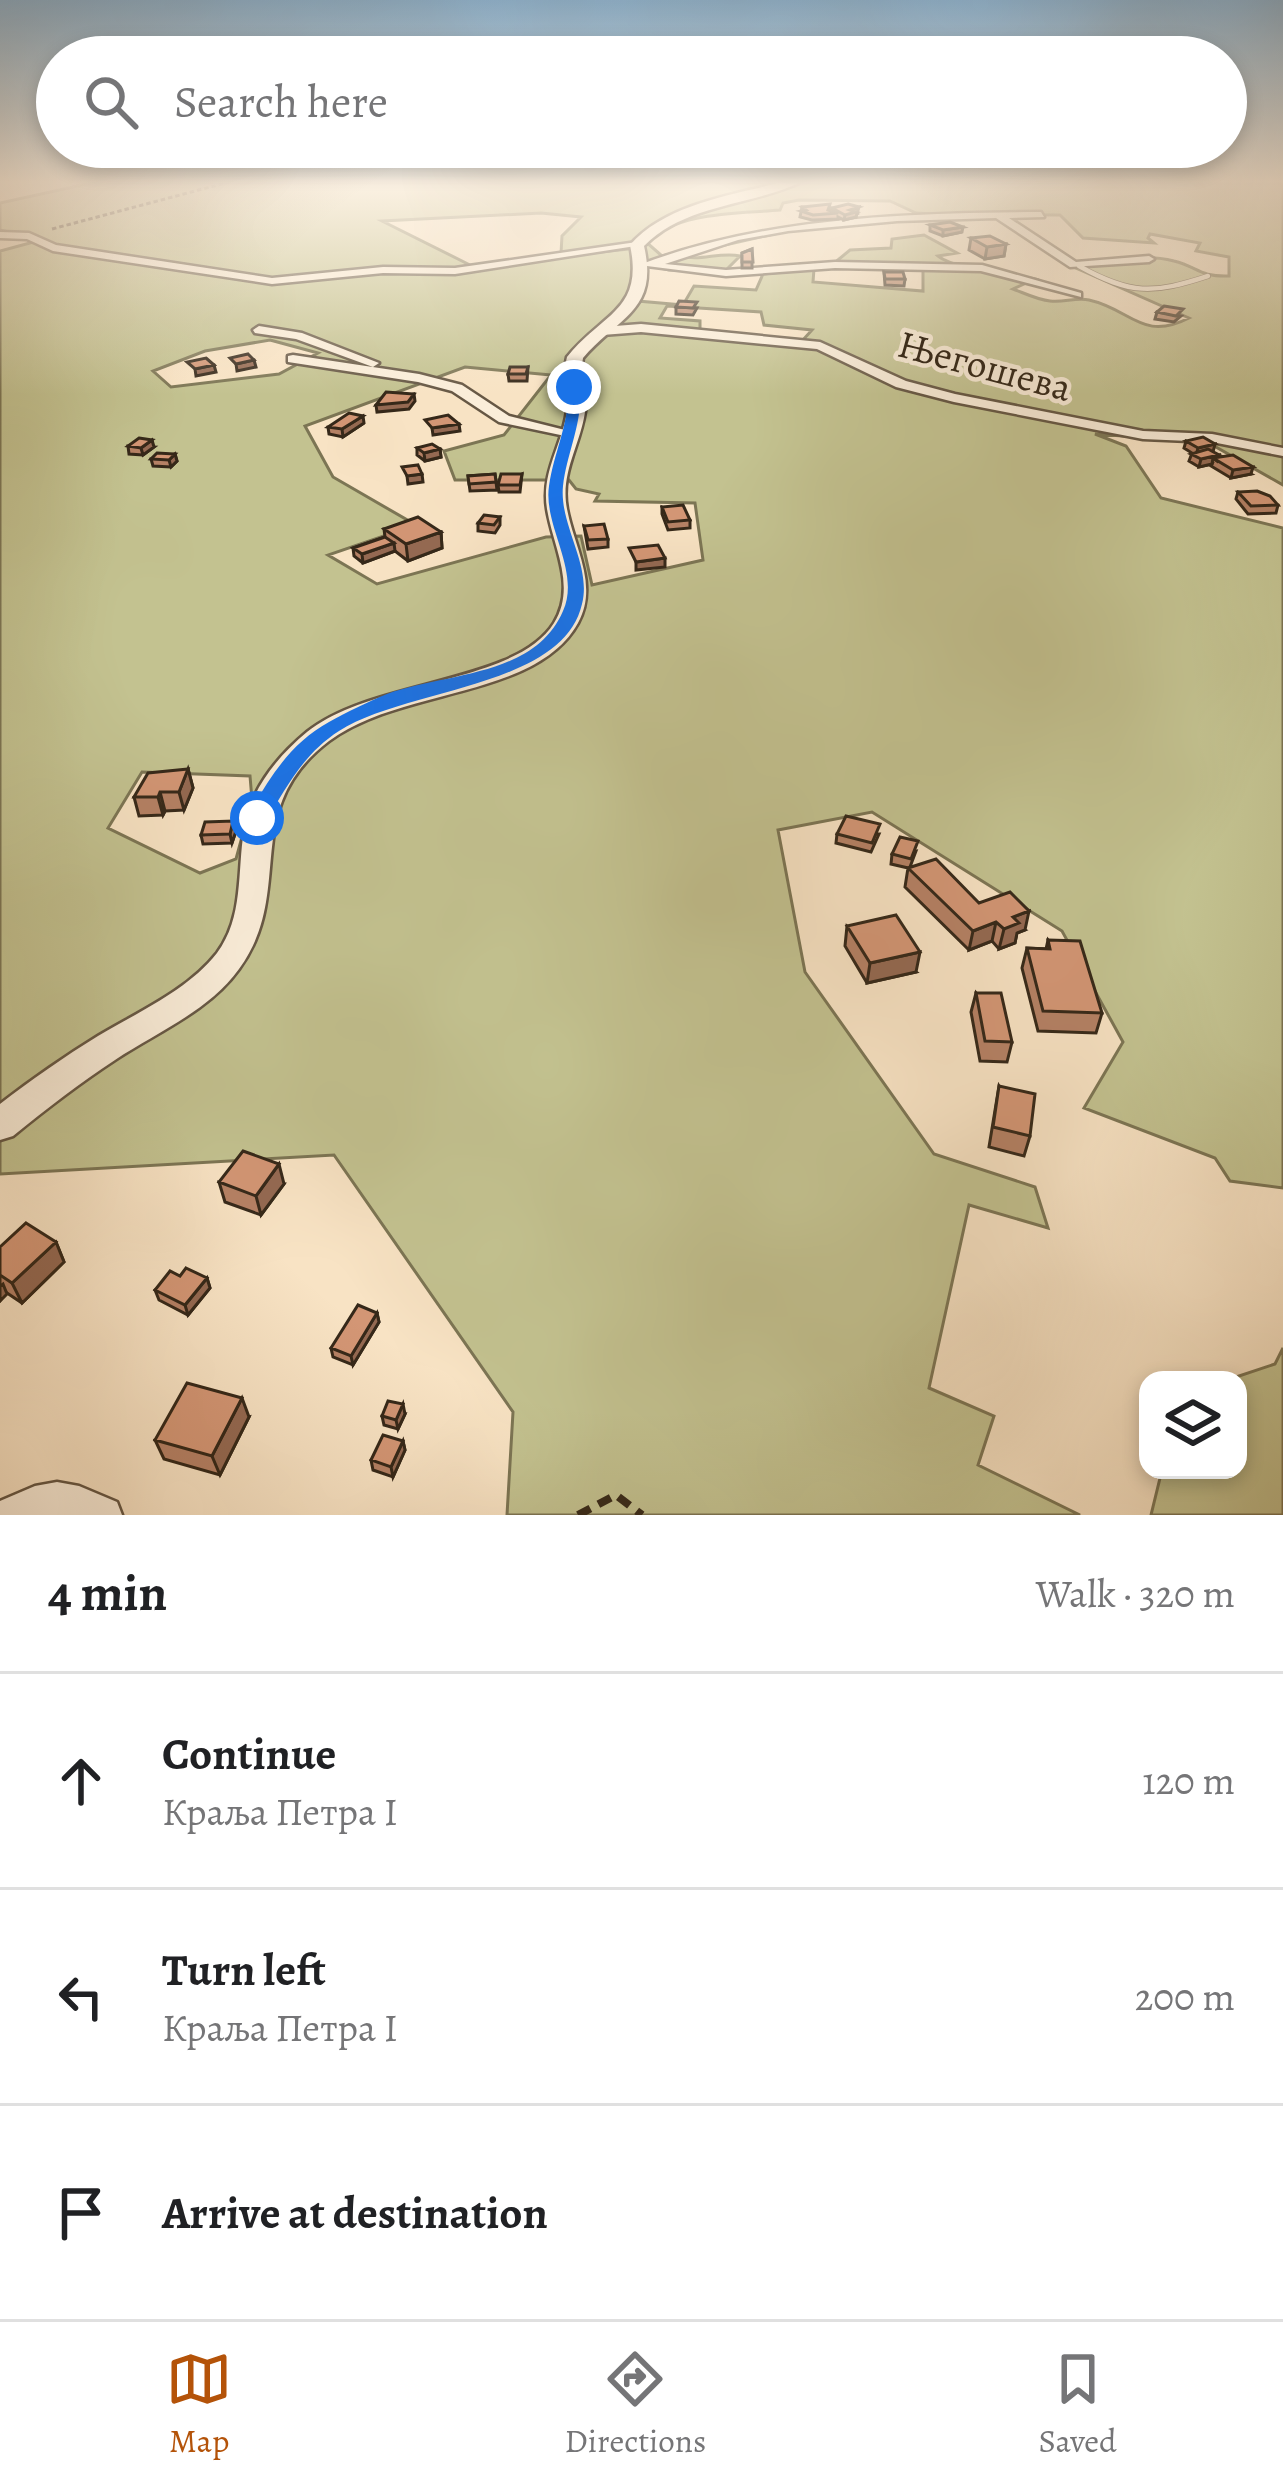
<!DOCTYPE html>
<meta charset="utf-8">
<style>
:root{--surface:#fff;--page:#f6f6f6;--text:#202124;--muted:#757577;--line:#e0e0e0;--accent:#b45309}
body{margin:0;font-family:Alegreya,serif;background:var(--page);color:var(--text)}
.controls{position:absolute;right:36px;bottom:36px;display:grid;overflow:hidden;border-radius:24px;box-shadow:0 6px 18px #0003}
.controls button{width:108px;height:108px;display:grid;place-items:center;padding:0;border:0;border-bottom:3px solid var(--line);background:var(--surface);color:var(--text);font:60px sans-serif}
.stop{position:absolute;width:36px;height:36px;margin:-27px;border:9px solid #1a73e8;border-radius:50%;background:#fff}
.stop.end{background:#1a73e8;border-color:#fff;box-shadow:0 3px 12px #0008}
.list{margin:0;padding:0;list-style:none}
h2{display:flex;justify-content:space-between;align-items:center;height:156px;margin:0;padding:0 48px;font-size:51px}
h2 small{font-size:39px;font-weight:400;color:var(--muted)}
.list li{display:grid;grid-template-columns:78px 1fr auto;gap:36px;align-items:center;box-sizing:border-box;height:216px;padding:0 48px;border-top:3px solid var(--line)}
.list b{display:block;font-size:45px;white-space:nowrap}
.list p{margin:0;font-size:39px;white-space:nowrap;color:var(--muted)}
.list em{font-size:39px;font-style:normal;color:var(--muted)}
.icon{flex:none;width:66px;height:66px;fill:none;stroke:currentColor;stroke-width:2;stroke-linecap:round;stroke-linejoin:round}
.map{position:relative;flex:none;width:1283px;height:1515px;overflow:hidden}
.search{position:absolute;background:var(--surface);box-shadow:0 6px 18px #0003;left:36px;right:36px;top:36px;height:132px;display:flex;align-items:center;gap:30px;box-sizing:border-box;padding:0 42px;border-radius:66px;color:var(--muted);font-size:45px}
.sheet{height:804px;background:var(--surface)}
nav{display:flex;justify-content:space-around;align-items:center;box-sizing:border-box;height:168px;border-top:3px solid var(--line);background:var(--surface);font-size:33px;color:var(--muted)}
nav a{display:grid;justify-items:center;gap:6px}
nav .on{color:var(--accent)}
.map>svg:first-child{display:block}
.green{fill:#c3c290;stroke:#7c7554;stroke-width:3;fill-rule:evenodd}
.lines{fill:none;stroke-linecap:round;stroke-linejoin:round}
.service-casing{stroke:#665744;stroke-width:6}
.minor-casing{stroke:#665744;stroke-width:5}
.tertiary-casing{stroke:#665744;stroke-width:5}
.path-far1{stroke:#352819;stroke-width:3;stroke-dasharray:4.5 3;stroke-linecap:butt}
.path{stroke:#352819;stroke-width:8;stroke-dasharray:14 9;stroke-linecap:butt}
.service{stroke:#faedd9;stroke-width:4.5}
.minor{fill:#faedd9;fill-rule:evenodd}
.tertiary{fill:#faedd9;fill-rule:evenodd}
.wall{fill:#b58165;stroke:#352819;stroke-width:3}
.shaded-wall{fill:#946952;stroke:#352819;stroke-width:3}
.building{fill:#d39675;stroke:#352819;stroke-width:3}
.route{fill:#1a73e8}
.labels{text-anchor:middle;stroke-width:9;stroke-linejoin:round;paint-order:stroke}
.far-street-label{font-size:39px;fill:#352819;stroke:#faedd9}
</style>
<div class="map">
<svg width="1283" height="1515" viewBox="0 0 1283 1515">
<rect width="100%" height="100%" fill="#f8e3c4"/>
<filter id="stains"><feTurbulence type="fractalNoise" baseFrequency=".00167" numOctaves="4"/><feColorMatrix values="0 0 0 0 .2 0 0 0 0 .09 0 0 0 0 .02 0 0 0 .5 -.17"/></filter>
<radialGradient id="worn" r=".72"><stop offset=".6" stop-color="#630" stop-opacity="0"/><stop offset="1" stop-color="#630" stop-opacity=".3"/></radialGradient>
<path class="green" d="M91,183H1283V485L1207,442L1095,434L1126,446L1161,498L1283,528V1188L1230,1181L1215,1158L1084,1108L1123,1042L1062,931L872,812L778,830L805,972L934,1154L1035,1187L1048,1228L969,1205L929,1388L994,1416L978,1465L1080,1515H507L513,1412L334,1155L0,1174V251L41,240L0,230V203ZM799,200L890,201L916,213L933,214L1060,215L1083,238L1154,243L1148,238L1150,234L1200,243L1196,251L1229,257V276C1199,277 1198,267 1174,261C1145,253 1104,260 1076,268L1189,318C1142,342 1131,309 1089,300C1076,297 1063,303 1050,301C1038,300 1024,293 1013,289L1035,279C1009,273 955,270 938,256L957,253L924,235L892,239L891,248L850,250L833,264L923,269V291L813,282L814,269L763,274L756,290L694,286L683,305L638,301L634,262L669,270L724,272L740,256C720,251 697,263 681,255L787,231L760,232L662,256L646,242C680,211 737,214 780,210L783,203ZM541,213L581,217L562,236L561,253L633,243L628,249L472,266L382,221ZM667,306L761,312L764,325L812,330L802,341L700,330V321L660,318ZM270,340L318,353L279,374L171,387L153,371L205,351ZM465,367L551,375L504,435L444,451L455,480H569L576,489L599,494L595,501L695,503L703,560L592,585L581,536L546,537L377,584L328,555L416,525L333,477L305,426ZM142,772L250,776L252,800L236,859L200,873L108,828Z
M1283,1348V1515H1151L1162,1470H1238V1380H1227L1275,1364Z"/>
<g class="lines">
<g class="service-casing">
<path id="service" d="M1079,266C1131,295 1153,294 1208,276"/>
</g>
<g class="minor-casing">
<path id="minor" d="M1041,212L1044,217L1009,218L1076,262L1149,256L1154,259L1149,262L1070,267L996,218L897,221L788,231L738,240L665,264L726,270L835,262L982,265L1081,293V297L981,271L835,268L726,276L639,265C766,217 904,213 1041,212Z
M0,232L29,233L56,245L272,278L383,267L455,268L637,242L642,245L455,274L383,273L272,284L53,251L27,239L0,238Z
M641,324L820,342L906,381L955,394L1143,431L1212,434L1283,448V456L1212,442L1143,439L954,402L896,387L817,349L641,332L602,335L596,331L602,327Z
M259,326L302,333L379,363L373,367L296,339L255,333L253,330Z
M293,355L419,374L462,385L509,416L577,433L570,437L499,422L452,391L418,382L288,362V356Z
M57,1482L79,1486L117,1502L122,1515H0V1501L35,1486Z"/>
</g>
<g class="tertiary-casing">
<path id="tertiary" d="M778,183H799C749,206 685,204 644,246C659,311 619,316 583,358C579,376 587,394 585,412C580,446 560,473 567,509C574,547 599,585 578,623C536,699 401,687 329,741C238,810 297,890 239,969C209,1011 157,1032 115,1060C80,1083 46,1109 13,1136L0,1140V1104C31,1080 64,1057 98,1036C138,1012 187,991 217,953C244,917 237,872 244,830C250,790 277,757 307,732C373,679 515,685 554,623C577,586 553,547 547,509C541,472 562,446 567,411C570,393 562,376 567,357C602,313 644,311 630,245C665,205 728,196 778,183Z"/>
</g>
<path class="path-far1" d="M52,229L225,183"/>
<path class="path" d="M578,1515L616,1495L642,1515"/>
<use href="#service" class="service"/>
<use href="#minor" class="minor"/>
<use href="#tertiary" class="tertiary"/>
</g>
<path class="wall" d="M802,207L832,211V208L859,213L856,214V217L844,220L838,217V219L812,220L800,217Z
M930,225L962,232L943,236L930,231Z
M971,238L1006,244L1004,256L985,259L969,250Z
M752,249V268H742V253Z
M884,272L905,279L904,286L885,285Z
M676,307L697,308L693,315L676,314Z
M1157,312L1181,316L1174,322L1155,319Z
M528,367L527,381H509L508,374Z
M364,423L343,437L329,434L328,427Z
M1186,441L1213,452L1218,457L1251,474L1231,478L1211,466L1212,464L1199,467L1189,461L1192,453L1184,448Z
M128,446L154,447L143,455L129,454Z
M417,448L440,449L441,457L425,461L417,455Z
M175,454L177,461L171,467L153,466L151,459Z
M495,474L497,490L470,491L468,476Z
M522,474L520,492H499L498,485Z
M1238,492L1278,505L1276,513L1248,514L1236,499Z
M662,507L690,520V528L668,530L662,514Z
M500,517V525L495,533L478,531V523Z
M584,526L608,539V547L588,549Z
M384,529L441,532L442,548L408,561L395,551L363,563L354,556L353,548L385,537Z
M188,769L193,788L184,810L165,811L163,815L139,816L134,797Z
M236,831L232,843L203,844L201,835Z
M837,834H879L871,852L836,843Z
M916,851L910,867L979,903L1025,930L1017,933L1015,943L999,949L992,941L969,950L905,887L908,868L891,864L892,854Z
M847,926L916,972L867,983L845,946Z
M1048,940L1102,1013L1096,1033L1038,1031L1022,968L1027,948L1046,949Z
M976,993L1012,1042L1007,1062L980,1061L971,1012Z
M999,1086L1030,1136L1024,1156L989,1147Z
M219,1182L284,1184L261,1215L225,1202Z
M56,1242L64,1262L22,1303L7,1293L0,1301V1247Z
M180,1276L207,1278L210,1288L188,1315L159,1300L155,1290Z
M377,1313L379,1322L353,1365L333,1357L331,1348Z
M405,1414L398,1429L384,1425L382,1416Z
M249,1417L220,1475L164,1459L155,1440Z
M403,1441L405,1450L393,1477L373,1470L371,1460Z"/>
<path class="shaded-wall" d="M859,207L856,217L844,220L845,215L850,210Z
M963,227L962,232L943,236V230Z
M1006,244L1004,256L985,259L987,247Z
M254,360L256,367L237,371L236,364Z
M214,365L216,372L196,376L195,369Z
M414,394L415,401L409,409L377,412L376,405Z
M363,416L364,423L343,437L342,429Z
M459,424L460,431L433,435L432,428Z
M152,440L154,447L143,455L141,448Z
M1215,444L1213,452L1196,455L1198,448Z
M440,449L441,457L425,461L424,453Z
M175,454L177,461L171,467L169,460Z
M1219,455L1217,461L1213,458L1212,464L1199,467L1201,459Z
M1253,467L1251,474L1231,478L1233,470Z
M422,474L423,482L408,484L407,476Z
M441,532L442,548L408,561L406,544Z
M394,543L395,551L363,563L362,554Z
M665,558V567L636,570V562Z
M188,769L193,788L184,810L179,792Z
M160,792L165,811L163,815L158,797Z
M233,821L236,831L232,843L230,834Z
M1029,911L1025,930L1017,933L1015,943L999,949L1004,929L1013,917Z
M996,922L992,941L969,950L973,931Z
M920,952L916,972L867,983L870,963Z
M279,1164L284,1184L261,1215L256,1196Z
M56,1242L64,1262L22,1303L12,1283Z
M207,1278L210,1288L188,1315L185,1305Z
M3,1284L7,1294L0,1301V1286Z
M377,1313L379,1322L353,1365L351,1356Z
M242,1398L249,1417L220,1475L212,1456Z
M403,1404L405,1414L398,1429L396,1420Z
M403,1441L405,1450L393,1477L391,1467Z"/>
<path class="building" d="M830,204L828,210L838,213L813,215L801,211L806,210L802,207Z
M848,204L859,207L850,210L856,212L845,215L832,208Z
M950,222L963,227L943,230L930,225Z
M990,236L1006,244L987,247L971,238Z
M752,249L753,262H742V253Z
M884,272H903L905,279H885Z
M679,301L697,302L693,308L676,307Z
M1164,306L1183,309L1176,316L1157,312Z
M248,354L254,360L236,364L230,358Z
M206,358L214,365L195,369L187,362Z
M510,367H528L526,374H508Z
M386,392L414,394L408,402L376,405Z
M349,413L363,416L342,429L328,427Z
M448,415L459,424L432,428L425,420Z
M1203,437L1215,444L1198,448L1186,441Z
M139,438L152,440L141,448L128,446Z
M432,444L440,449L424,453L417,448Z
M1208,449L1219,455L1201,459L1191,454Z
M157,453L175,454L169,460L151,459Z
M1233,455L1253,467L1233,470L1213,458Z
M418,465L422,474L407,476L402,467Z
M495,474L496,482L469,484L468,476Z
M501,474H522L520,485H498Z
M1257,491L1270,496L1278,505L1251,506L1238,492Z
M683,505L690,520L668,522L662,507Z
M484,515L500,517L494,525L478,523Z
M418,517L441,532L406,544L384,529Z
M604,524L608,539L588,540L584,526Z
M385,537L394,543L362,554L353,548Z
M658,545L665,558L636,562L629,548Z
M188,769L179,792H160L158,797H134L148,773Z
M846,816L880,824L872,843L837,834Z
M233,821L230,834L201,835L205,822Z
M900,837L918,841L911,859L892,854Z
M936,859L979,903L1010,892L1029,911L1013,917L1019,923L1004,929L996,922L973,931L908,868Z
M896,915L920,952L870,963L847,926Z
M1048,940L1080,941L1102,1013L1043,1011L1027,948L1050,949Z
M976,993H1001L1012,1042L985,1041Z
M999,1086L1035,1094L1030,1136L993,1127Z
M243,1151L279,1164L256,1196L219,1182Z
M26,1223L56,1242L12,1283L0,1275V1247Z
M186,1268L207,1278L185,1305L155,1290L170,1271L180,1276Z
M358,1305L377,1313L351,1356L331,1348Z
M187,1383L242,1398L212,1456L155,1440Z
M388,1401L403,1404L396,1420L382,1416Z
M383,1435L403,1441L391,1467L371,1460Z"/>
<linearGradient id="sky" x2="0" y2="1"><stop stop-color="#8db7d8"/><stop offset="0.46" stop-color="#fcf2e4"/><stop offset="1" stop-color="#fcf2e4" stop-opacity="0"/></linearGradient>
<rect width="1283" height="395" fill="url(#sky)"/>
<path class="route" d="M574,384L580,387C583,423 567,452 563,486C559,525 592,565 582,604C563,688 406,688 339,731C303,754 286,788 265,823H250L247,818C267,781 290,743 329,722C347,712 368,702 387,694C445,673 535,677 563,611C581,571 543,526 549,486C554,451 570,423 568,387Z"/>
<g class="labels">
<g class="far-street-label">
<text transform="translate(985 365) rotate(15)" y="14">Његошева</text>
</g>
</g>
<rect width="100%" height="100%" filter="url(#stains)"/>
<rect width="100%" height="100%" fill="url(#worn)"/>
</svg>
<div class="controls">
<button><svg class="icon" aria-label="layers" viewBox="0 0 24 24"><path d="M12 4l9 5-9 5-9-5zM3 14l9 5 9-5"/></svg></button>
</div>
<div class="stop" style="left:257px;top:818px"></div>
<div class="stop end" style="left:574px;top:387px"></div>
<div class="search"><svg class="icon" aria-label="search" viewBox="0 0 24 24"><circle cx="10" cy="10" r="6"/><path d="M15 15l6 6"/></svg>Search here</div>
</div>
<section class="sheet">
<h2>4 min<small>Walk · 320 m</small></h2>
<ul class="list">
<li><svg class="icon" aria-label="ahead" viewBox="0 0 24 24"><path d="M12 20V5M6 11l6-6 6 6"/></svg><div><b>Continue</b><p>Краља Петра I</p></div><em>120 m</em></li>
<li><svg class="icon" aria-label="left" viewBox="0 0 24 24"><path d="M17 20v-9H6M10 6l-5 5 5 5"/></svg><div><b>Turn left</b><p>Краља Петра I</p></div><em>200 m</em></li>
<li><svg class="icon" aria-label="arrive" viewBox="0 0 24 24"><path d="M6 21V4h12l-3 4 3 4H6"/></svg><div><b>Arrive at destination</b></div></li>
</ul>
</section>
<nav>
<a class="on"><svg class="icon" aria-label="map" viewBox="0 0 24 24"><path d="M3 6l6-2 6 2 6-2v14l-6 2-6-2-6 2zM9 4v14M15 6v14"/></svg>Map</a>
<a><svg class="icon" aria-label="directions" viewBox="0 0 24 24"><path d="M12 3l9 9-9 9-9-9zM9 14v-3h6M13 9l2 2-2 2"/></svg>Directions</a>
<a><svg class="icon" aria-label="saved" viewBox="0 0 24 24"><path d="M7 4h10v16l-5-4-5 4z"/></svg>Saved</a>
</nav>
